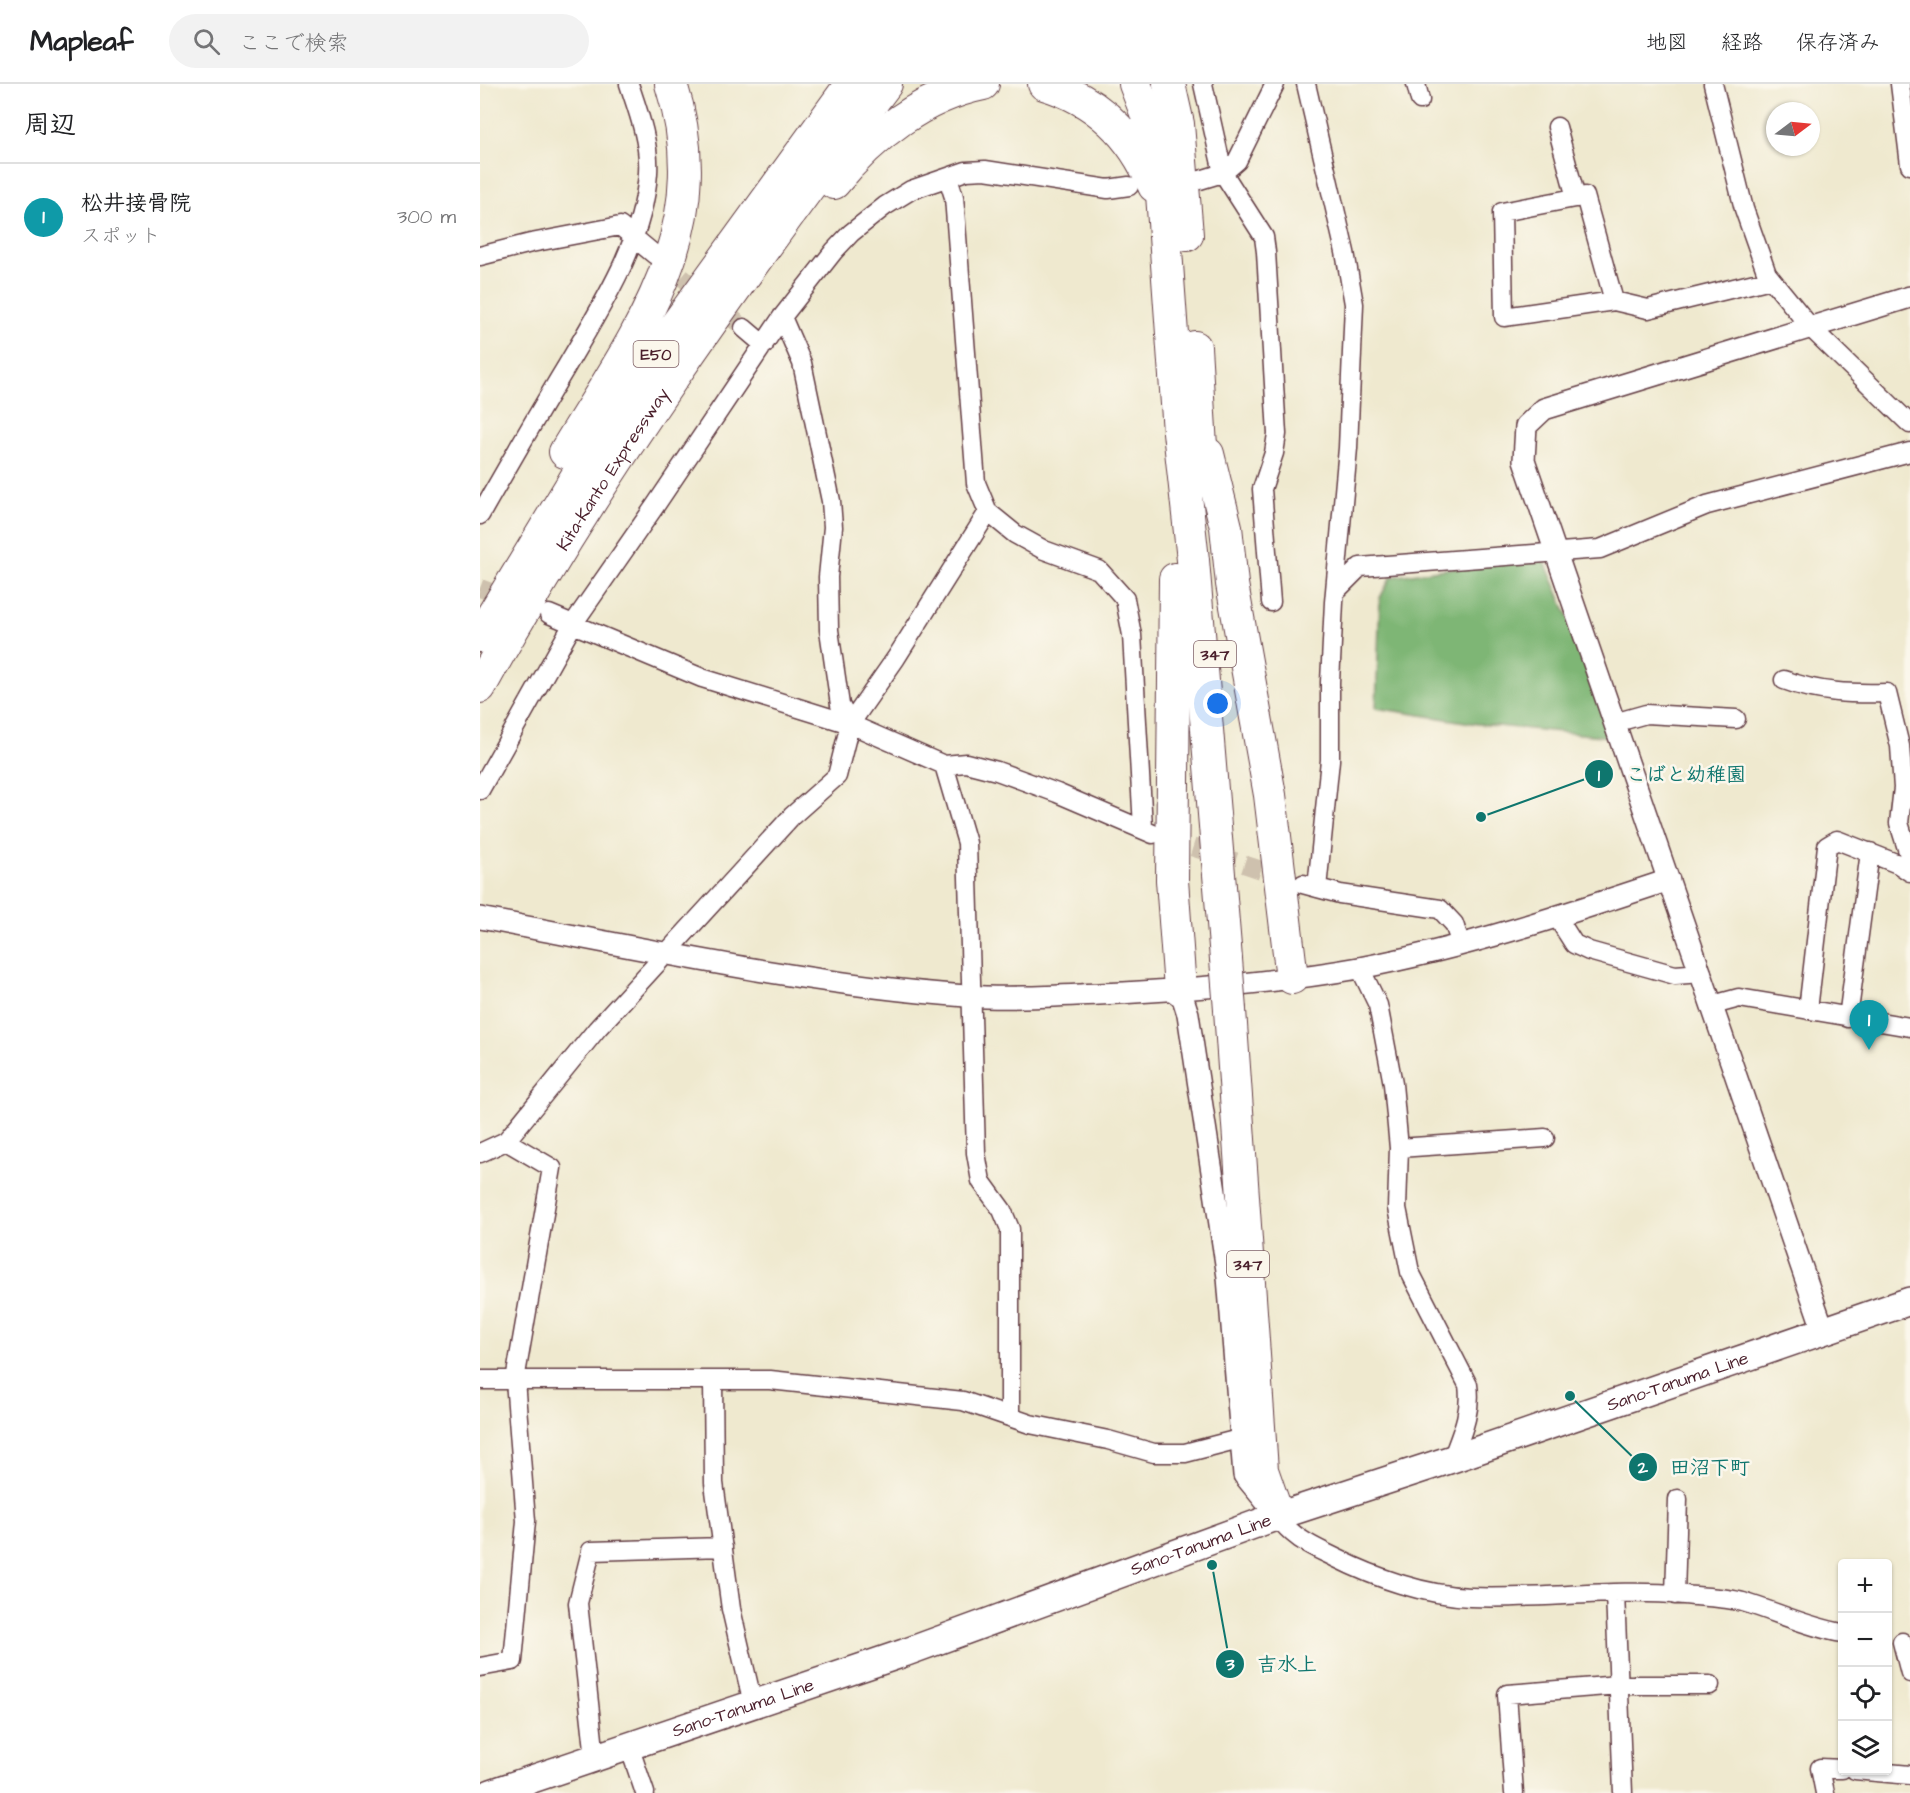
<!DOCTYPE html>
<html lang="ja">
<meta charset="utf-8">
<style>
:root{--surface:#fff;--page:#f2f2f2;--text:#202124;--muted:#757577;--line:#e0e0e0;--accent:#111827}
body{margin:0;font-family:"Architects Daughter","Klee One",sans-serif;background:var(--page);color:var(--text)}
.controls{position:absolute;right:18px;bottom:18px;display:grid;overflow:hidden;border-radius:6px;box-shadow:0 2px 4px #0004}
.controls button{width:54px;height:54px;display:grid;place-items:center;padding:0;border:0;border-bottom:2px solid var(--line);background:var(--surface);color:var(--text);font:30px sans-serif}
.compass{position:absolute;left:1286px;top:18px;width:54px;height:54px;border-radius:50%;background:var(--surface);box-shadow:0 2px 4px #0004;rotate:74deg}
.you{position:absolute;left:738px;top:620px;width:21px;height:21px;margin:-15px;border:4px solid #fff;border-radius:50%;background:#1a73e8;box-shadow:0 0 0 9px #1a73e833}
.badge{display:grid;place-items:center;width:39px;height:39px;border-radius:50%;background:var(--accent);color:#fff;font-size:20px;font-weight:700}
.pin{position:absolute;translate:-50% -50px;filter:drop-shadow(0 2px 3px #0008)}
.pin::after{content:'';position:absolute;top:32px;width:21px;height:18px;background:inherit;clip-path:polygon(0 0,100% 0,50% 100%)}
.list{margin:0;padding:0;list-style:none}
h2{display:flex;justify-content:space-between;align-items:center;height:78px;margin:0;padding:0 24px;font-size:26px}
h2 small{font-size:20px;font-weight:400;color:var(--muted)}
.list li{display:grid;grid-template-columns:39px 1fr auto;gap:18px;align-items:center;box-sizing:border-box;height:108px;padding:0 24px;border-top:2px solid var(--line)}
.list b{display:block;font-size:22px;white-space:nowrap}
.list p{margin:0;font-size:20px;white-space:nowrap;color:var(--muted)}
.list em{font-size:20px;font-style:normal;color:var(--muted)}
.icon{flex:none;width:33px;height:33px;fill:none;stroke:currentColor;stroke-width:2;stroke-linecap:round;stroke-linejoin:round}
.map{position:relative;flex:none;width:1430px;height:1709px;overflow:hidden}
header{display:flex;align-items:center;gap:36px;box-sizing:border-box;height:84px;padding:0 30px;background:var(--surface);border-bottom:2px solid var(--line)}
header strong{font-size:28px}
nav{display:flex;gap:33px;margin-inline-start:auto;font-size:21px}
.search{width:420px;height:54px;background:var(--page);display:flex;align-items:center;gap:15px;box-sizing:border-box;padding:0 21px;border-radius:33px;color:var(--muted);font-size:22px}
main{display:flex}
aside{flex:1;background:var(--surface)}
.map>svg:first-child{display:block}
.forest{fill:#7eb674;stroke:#646a50;stroke-width:1.5}
.lines{fill:none;stroke-linecap:round;stroke-linejoin:round}
.minor-tunnel{stroke:#cec1ae;stroke-width:18;stroke-dasharray:18 9;stroke-linecap:butt}
.minor-casing{stroke:#633d44;stroke-width:21}
.tertiary-casing{stroke:#633d44;stroke-width:24}
.primary-casing{stroke:#633d44;stroke-width:30}
.motorway-casing{stroke:#633d44;stroke-width:34}
.minor{stroke:#fff;stroke-width:18}
.tertiary{stroke:#fff;stroke-width:21}
.primary{stroke:#fff;stroke-width:27}
.motorway{stroke:#fff;stroke-width:32}
.motorway-bridge-casing{stroke:#633d44;stroke-width:34;stroke-linecap:butt}
.motorway-bridge{stroke:#fff;stroke-width:32}
.labels{text-anchor:middle;stroke-width:5;stroke-linejoin:round;paint-order:stroke}
.shield{fill:#fbf7ec;stroke:#7f6065;stroke-width:1.5}
.shield-label{font-size:16px;font-weight:bold;fill:#4a1f2b}
.street-label{font-size:18px;fill:#4a1f2b;stroke:#fbf7ec}
.leader{fill:none;stroke:#0f766e;stroke-width:2}
.callout-dot{fill:#0f766e;stroke:#fbf7ec;stroke-width:2}
.mark-label{font-size:18px;text-anchor:middle;font-weight:bold;fill:#fff}
.callout-label{font-size:20px;text-anchor:middle;font-weight:bold;fill:#0f766e;stroke:#fbf7ec;stroke-width:5;stroke-linejoin:round;paint-order:stroke}
</style>
<header>
<strong>Mapleaf</strong>
<div class="search"><svg class="icon" aria-label="search" viewBox="0 0 24 24"><circle cx="10" cy="10" r="6"/><path d="M15 15l6 6"/></svg>ここで検索</div>
<nav><a>地図</a><a>経路</a><a>保存済み</a></nav>
</header>
<main>
<aside>
<h2>周辺<small></small></h2>
<ul class="list">
<li><span class="badge" style="background:#0f9aa8">1</span><div><b>松井接骨院</b><p>スポット</p></div><em>300 m</em></li>
</ul>
</aside>
<div class="map">
<svg width="1430" height="1709" viewBox="0 0 1430 1709">
<rect width="100%" height="100%" fill="#fbf7ec"/>
<filter id="ink" filterUnits="userSpaceOnUse"><feTurbulence type="fractalNoise" baseFrequency=".0167" numOctaves="2"/><feDisplacementMap in="SourceGraphic" scale="12" xChannelSelector="R" yChannelSelector="G"/><feConvolveMatrix kernelMatrix="1 2 1 2 8 2 1 2 1" color-interpolation-filters="sRGB"/></filter>
<filter id="wash" filterUnits="userSpaceOnUse"><feTurbulence type="fractalNoise" baseFrequency=".008" numOctaves="4" result="noise"/><feDisplacementMap in="SourceGraphic" scale="24" xChannelSelector="R" yChannelSelector="G"/><feGaussianBlur stdDeviation="1.35" result="paint"/><feColorMatrix in="noise" values="0 0 0 0 0 0 0 0 0 0 0 0 0 0 0 0 0 1.4 0 .05"/><feComposite in="paint" operator="in"/></filter>
<g filter="url(#wash)">
<rect width="100%" height="100%" fill="#efe9cf"/>
<path class="forest" d="M1062,471L1140,654L998,640L896,624L900,514L911,493Z"/>
</g>
<g filter="url(#ink)">
<g class="lines">
<path class="minor-tunnel" d="M181,176L264,244
M0,504L32,516
M687,755L806,794"/>
<g class="minor-casing">
<path id="minor" d="M723,0L743,89L784,153L786,168L797,350L794,369L782,405L791,518
M826,0L865,168L874,220L868,364L854,518L850,598V676L837,804
M936,0L940,16
M1233,0L1264,125L1287,190L1331,244L1430,340
M1420,0L1430,81
M1077,43L1096,114
M468,94L474,113L496,399L508,428L535,450L564,466L619,486L645,515L652,551L663,743
M720,96L743,89L757,77L795,0
M0,172L51,159L140,142L175,171
M1134,217L1105,112L1022,128L1024,233L1134,217L1168,225L1291,195
M302,233L322,279L351,417L353,443L348,493L349,546L360,621L370,640
M264,244L284,261
M0,431C28,382 56,333 85,285C120,224 163,161 168,89C170,59 158,27 149,0
M855,508L880,483L1120,465L1227,421L1430,368
M69,530L222,594L370,640L464,681L486,679L517,687L577,709L673,750
M1304,596C1339,609 1371,610 1407,609L1420,662L1423,704L1419,739L1430,774
M1134,639L1166,630L1256,635
M464,681L487,759L496,1069L501,1097L522,1126L530,1145V1332
M0,706L93,540L175,422L302,233L354,167L371,149L405,122L431,106L486,87L505,86L628,105L649,102
M823,800L860,810L960,825L974,840L981,861
M1077,833L1094,860L1109,867L1195,891L1222,889
M880,884L898,921L913,1000L919,1064L917,1124L930,1188L988,1301C992,1328 981,1351 972,1375
M1233,921L1259,914L1430,943
M1328,926L1347,762L1357,756L1418,780L1430,788
M1368,934L1390,768
M919,1064L1065,1054
M0,1069L26,1057L117,945L312,732L357,692L370,640L416,574L508,428
M0,1296H290L483,1317L550,1340L628,1356L674,1369H705L759,1355
M233,1296L234,1399L251,1525L273,1620
M798,1432C811,1454 834,1463 856,1474C896,1494 945,1511 990,1513C1062,1516 1133,1504 1204,1511C1223,1513 1245,1513 1263,1518C1297,1528 1327,1543 1362,1549
M1135,1509L1143,1709
M1195,1511L1198,1415
M1422,1558L1430,1589
M0,1583L33,1577L46,1437L35,1296L72,1084L26,1057
M149,1662L165,1709
M115,1674L98,1519L111,1467L243,1463
M1375,1686L1430,1691
M1034,1709L1027,1610L1139,1601H1230
M1345,1709L1340,1684L1362,1685"/>
</g>
<g class="tertiary-casing">
<path id="tertiary" d="M0,834C161,864 322,900 486,912C530,915 575,912 619,910C706,906 794,899 879,884C985,864 1087,830 1189,796
M700,905L708,930L748,1193L764,1391L787,1419
M1344,1248L1044,376L1046,342L1064,325L1430,213"/>
</g>
<g class="primary-casing">
<g id="primary">
<path id="s1" d="M11,1709L424,1569L798,1432L972,1375L1430,1217"/>
</g>
</g>
<g class="motorway-casing">
<g id="motorway">
<path d="M564,0C618,16 653,51 674,102"/>
<path d="M655,0L673,47L680,82L699,348L713,476L746,875"/>
<path d="M689,0L698,40L707,151"/>
<path d="M354,99C392,52 443,12 503,0"/>
<path d="M715,263L723,396"/>
<path d="M85,368C157,249 238,146 191,0"/>
<path d="M728,370L746,443L752,500L790,711L812,894"/>
<path d="M695,495L692,796L700,905"/>
<path d="M0,552L149,306L371,0"/>
<path id="s2" d="M0,603C117,391 260,193 406,0"/>
<path d="M750,926L782,1386L798,1432"/>
</g>
</g>
<use href="#minor" class="minor"/>
<use href="#tertiary" class="tertiary"/>
<use href="#primary" class="primary"/>
<use href="#motorway" class="motorway"/>
<g class="motorway-bridge-casing">
<path id="motorway-bridge" d="M746,875L750,926"/>
</g>
<use href="#motorway-bridge" class="motorway-bridge"/>
</g>
</g>
<g class="labels">
<g class="shield">
<rect x="153.5" y="257" width="45" height="26" rx="4.5"/>
<rect x="714" y="557" width="42" height="26" rx="4.5"/>
<rect x="747" y="1167" width="42" height="26" rx="4.5"/>
</g>
<g class="shield-label">
<text x="176" y="276">E50</text>
<text x="735" y="576">347</text>
<text x="768" y="1186">347</text>
</g>
<g class="street-label">
<text dy="6" stroke="none"><textPath href="#s2" startOffset="255">Kita-Kanto Expressway</textPath></text>
<text dy="6" stroke="none"><textPath href="#s1" startOffset="1256">Sano-Tanuma Line</textPath></text>
<text dy="6" stroke="none"><textPath href="#s1" startOffset="752">Sano-Tanuma Line</textPath></text>
<text dy="6" stroke="none"><textPath href="#s1" startOffset="266">Sano-Tanuma Line</textPath></text>
</g>
</g>
<path class="leader" d="M1001 733L1119 690M1090 1312L1163 1383M732 1481L750 1580"/>
<g class="callout-dot">
<circle cx="1001" cy="733" r="6"/>
<circle cx="1090" cy="1312" r="6"/>
<circle cx="732" cy="1481" r="6"/>
<circle cx="1119" cy="690" r="15"/>
<circle cx="1163" cy="1383" r="15"/>
<circle cx="750" cy="1580" r="15"/>
</g>
<g class="mark-label">
<text x="1119" y="697">1</text>
<text x="1163" y="1389">2</text>
<text x="750" y="1586">3</text>
</g>
<g class="callout-label">
<text x="1206" y="697">こばと幼稚園</text>
<text x="1230" y="1390">田沼下町</text>
<text x="807" y="1587">吉水上</text>
</g>
</svg>
<div class="controls">
<button>+</button>
<button>−</button>
<button><svg class="icon" aria-label="locate" viewBox="0 0 24 24"><circle cx="12" cy="12" r="6"/><path d="M12 2v4M12 18v4M2 12h4M18 12h4"/></svg></button>
<button><svg class="icon" aria-label="layers" viewBox="0 0 24 24"><path d="M12 4l9 5-9 5-9-5zM3 14l9 5 9-5"/></svg></button>
</div>
<svg class="compass" viewBox="-18 -18 36 36"><path d="M0-13l5 13h-10z" fill="#e53935"/><path d="M0 13l5-13h-10z" fill="#757577"/></svg>
<div class="you"></div>
<div class="pin badge" style="left:1389px;top:966px;background:#0f9aa8">1</div>
</div>
</main>
